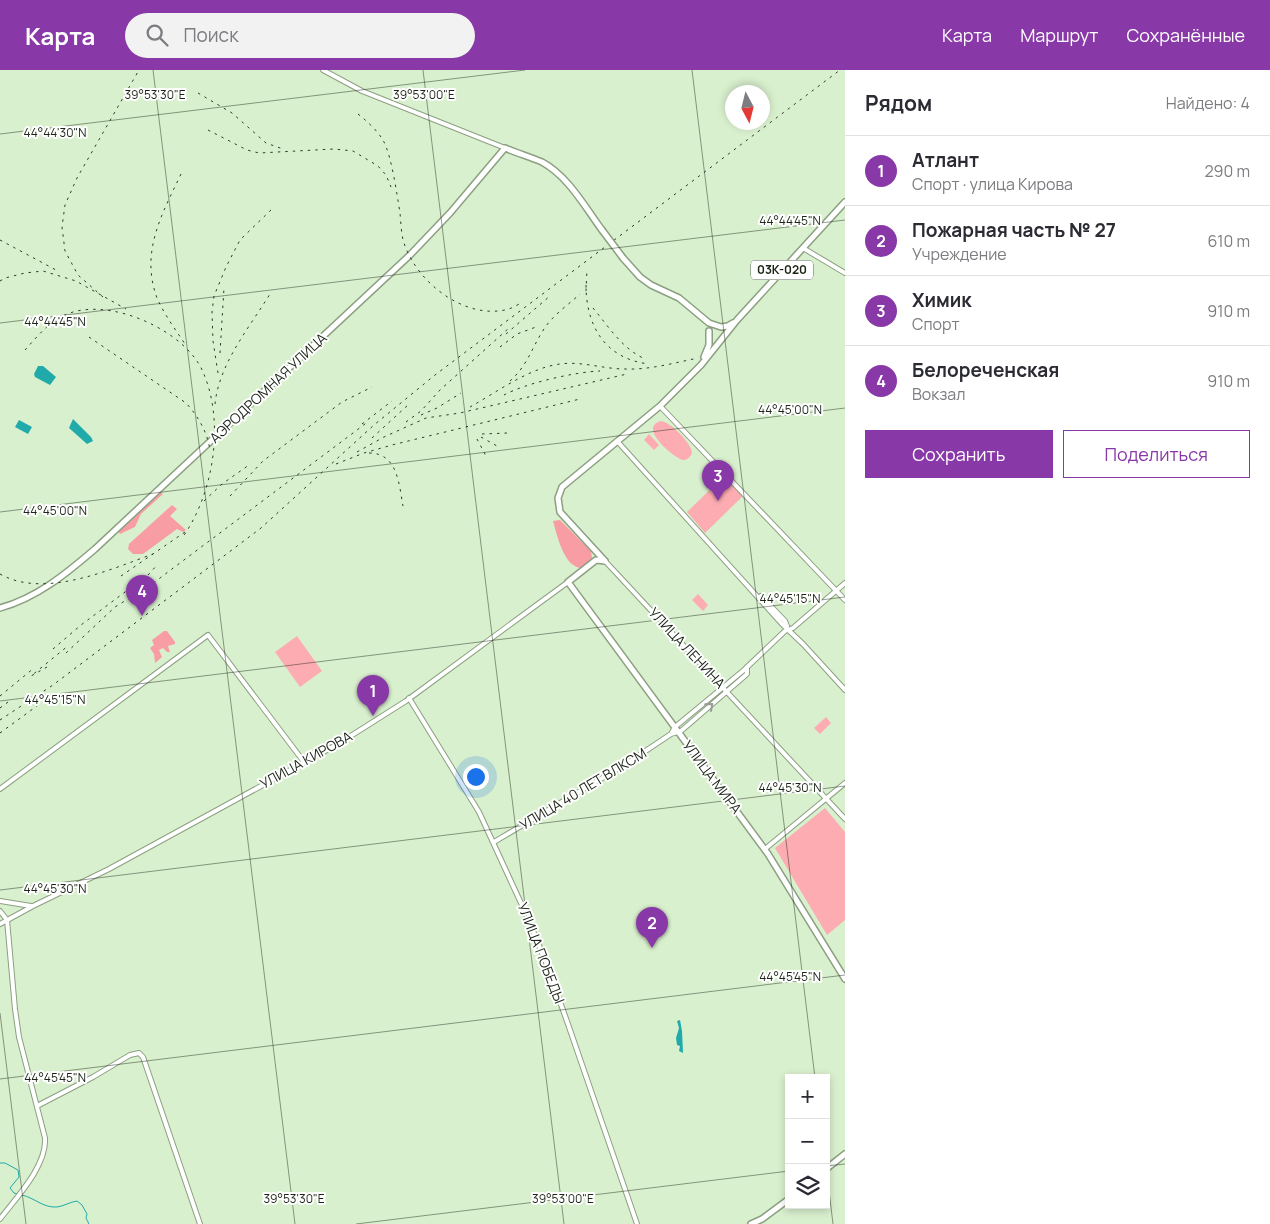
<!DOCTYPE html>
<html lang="ru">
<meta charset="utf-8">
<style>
:root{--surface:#fff;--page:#f2f2f3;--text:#2b2b33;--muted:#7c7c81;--line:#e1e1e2;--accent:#8938a7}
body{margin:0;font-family:Manrope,sans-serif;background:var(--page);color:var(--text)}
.controls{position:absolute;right:15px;bottom:15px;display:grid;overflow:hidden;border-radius:0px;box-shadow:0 2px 8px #0003}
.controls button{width:45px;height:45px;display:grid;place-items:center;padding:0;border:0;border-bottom:1px solid var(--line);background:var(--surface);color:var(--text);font:25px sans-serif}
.compass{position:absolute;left:725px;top:15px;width:45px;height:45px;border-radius:50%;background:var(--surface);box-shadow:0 2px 8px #0003;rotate:173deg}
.you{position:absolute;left:475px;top:706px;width:18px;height:18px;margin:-12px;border:4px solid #fff;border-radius:50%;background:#1a73e8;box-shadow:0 0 0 8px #1a73e833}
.badge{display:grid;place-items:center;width:32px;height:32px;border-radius:50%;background:var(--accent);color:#fff;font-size:16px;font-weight:700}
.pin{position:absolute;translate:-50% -41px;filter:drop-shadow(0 1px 2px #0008)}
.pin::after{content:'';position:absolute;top:26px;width:18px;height:15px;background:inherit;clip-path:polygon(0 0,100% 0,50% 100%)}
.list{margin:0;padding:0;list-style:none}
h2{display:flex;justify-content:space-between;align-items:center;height:65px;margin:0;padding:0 20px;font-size:21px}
h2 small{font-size:16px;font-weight:400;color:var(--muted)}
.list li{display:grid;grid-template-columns:32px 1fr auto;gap:15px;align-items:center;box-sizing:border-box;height:70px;padding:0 20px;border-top:1px solid var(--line)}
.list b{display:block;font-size:19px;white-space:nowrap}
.list p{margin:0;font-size:16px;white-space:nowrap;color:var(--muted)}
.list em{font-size:16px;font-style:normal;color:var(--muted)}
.actions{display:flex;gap:10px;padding:15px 20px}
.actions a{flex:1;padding:11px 0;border:1px solid var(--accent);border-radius:0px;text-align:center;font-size:18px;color:var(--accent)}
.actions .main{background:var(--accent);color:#fff}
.icon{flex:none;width:28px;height:28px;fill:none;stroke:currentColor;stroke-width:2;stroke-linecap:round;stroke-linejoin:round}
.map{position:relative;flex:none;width:845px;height:1154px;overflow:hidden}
header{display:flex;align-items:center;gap:30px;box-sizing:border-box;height:70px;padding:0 25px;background:var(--accent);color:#fff}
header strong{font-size:24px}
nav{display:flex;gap:28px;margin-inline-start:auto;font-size:18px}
.search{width:350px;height:45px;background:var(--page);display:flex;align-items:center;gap:12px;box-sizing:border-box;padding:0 18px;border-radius:28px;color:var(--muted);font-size:19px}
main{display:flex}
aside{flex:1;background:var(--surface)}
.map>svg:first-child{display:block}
.green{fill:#fdadb2}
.forest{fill:#f79da3}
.water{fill:#20aaaa}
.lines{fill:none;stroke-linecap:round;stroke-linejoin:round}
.stream{stroke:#20aaaa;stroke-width:1}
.minor-casing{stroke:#8ba081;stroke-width:6}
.major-casing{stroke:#8ba081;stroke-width:8}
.minor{stroke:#fff;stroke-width:4}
.major{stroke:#fff;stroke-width:5}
.rail{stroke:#303a2b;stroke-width:1;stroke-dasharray:2.5 5;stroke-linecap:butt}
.major-bridge-casing{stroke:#8ba081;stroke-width:8;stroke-linecap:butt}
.major-bridge{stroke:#fff;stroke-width:5}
.oneway{stroke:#989c97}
.ticks{fill:none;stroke:#1b2417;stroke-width:1;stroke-opacity:0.45}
.labels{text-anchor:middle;stroke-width:4;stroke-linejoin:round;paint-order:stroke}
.shield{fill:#fff;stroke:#5f665d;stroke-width:1}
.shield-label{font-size:12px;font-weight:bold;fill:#1b2417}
.street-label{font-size:14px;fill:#1b2417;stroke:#fff}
.ticks-label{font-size:12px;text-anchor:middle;fill:#1b2417;stroke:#fff;stroke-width:4;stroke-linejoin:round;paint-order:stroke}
</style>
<header>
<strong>Карта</strong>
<div class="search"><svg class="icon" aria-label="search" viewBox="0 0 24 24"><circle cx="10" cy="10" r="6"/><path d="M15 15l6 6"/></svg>Поиск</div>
<nav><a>Карта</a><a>Маршрут</a><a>Сохранённые</a></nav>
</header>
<main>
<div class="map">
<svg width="845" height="1154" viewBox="0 0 845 1154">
<rect width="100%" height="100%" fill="#d9f0ce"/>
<path class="green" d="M661,351C671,352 692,374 692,383C690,387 688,390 683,390C677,390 636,358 661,351Z
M649,364L659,375L654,380L644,370Z
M724,406L743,426L705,463L687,442Z
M698,524L708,535L703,541L692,530Z
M297,566L322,601L300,617L275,582Z
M826,647L831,653L820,664L814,658Z
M825,738L845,762V850L827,865L775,778Z"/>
<path class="forest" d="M160,422L163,424L141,444L135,457L120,464L118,461Z
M172,435L177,439L170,446L186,460L183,462L177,459L143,484H133L128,479L129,474Z
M560,450L591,481L592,488L582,498C564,498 557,465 553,451Z
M164,561H167L175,572V574L168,576L170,582H167L163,578L159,580L162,587L155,593L154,584L150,578L154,575L152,570Z"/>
<path class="water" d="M38,296H43L56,307L50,315L35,307L34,304Z
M73,349L91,367L93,371L87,374L69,358Z
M19,350L32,357L28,364L15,357Z
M680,950L682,961L683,983L679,981L680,976L677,975L676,968L679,958L677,951Z"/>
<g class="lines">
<path class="stream" d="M0,1093H5L18,1100L19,1107L10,1118L14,1123L18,1124
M22,1125C35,1128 43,1138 57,1137C64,1136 70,1132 77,1131L82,1135L87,1144L86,1148L89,1154"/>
<g class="minor-casing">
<path id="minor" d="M323,0L362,21L505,78
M803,178L845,203
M660,336L845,530
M617,371L782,554L803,574L845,620
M605,491L845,749
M761,526L785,551L787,556
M409,628L479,742L526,844L547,895L569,957L637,1154
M671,664L675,657L744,600L785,561L793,558L845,513
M0,719L208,565L304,692
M494,772L626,694L671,664L681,661L747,604V597
M765,779L845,713
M0,831L31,836
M0,841L7,850L15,939L19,967L45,1068C47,1096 16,1128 0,1149
M0,854L33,836L109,799L338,674L406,631L568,512
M37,1036L93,1007L130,985L139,983L143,987L200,1154"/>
</g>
<g class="major-casing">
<path id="major" d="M623,188L640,207L651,215L679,228L709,253L721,257L728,256L733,253
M704,287L709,275V261
M604,490L560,442L558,428L562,417L660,336L701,295L737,250L845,132
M605,491L596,490L568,512L768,784L845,909
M0,538C37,528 67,503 95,479L410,185L450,143L505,78C517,83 530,87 542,92C568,106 585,137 602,160
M826,1099L845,1084
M751,1154L762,1149L789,1129"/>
</g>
<use href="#minor" class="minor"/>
<use href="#major" class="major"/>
<path class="rail" d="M198,23L232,43L266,73L283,79
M358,44C368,52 378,61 384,72C392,88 397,125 400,143C401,153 401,164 404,173C417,213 466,251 509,239C514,237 519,234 523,232
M208,60L247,80L259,83L334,79L353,81L378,96L386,105L391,117
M181,104C162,144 140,182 157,228C164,244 175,259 185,274
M0,170L56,200
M0,211L5,208L25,203L43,201L76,211L126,239
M586,215C586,257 606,289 649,294
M586,221L587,199
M103,227L78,205L65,181L62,157L65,135L77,108L139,0
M593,238C608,256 622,278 643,288
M506,264L551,225
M89,267L186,333C198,346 208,363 210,381
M500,277L517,264L536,257
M25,280C36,268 46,255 61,247C103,223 185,259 203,302C225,352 214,424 182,468
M220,283L224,218
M218,303L213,271L212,242L214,226L226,197L240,170L274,137
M510,311C528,295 532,277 544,259C553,245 568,235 580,224
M504,325C526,313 575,302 600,301
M215,334C219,294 249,258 270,224
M470,337C497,322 529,298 560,294C582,291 603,299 625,299C649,300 674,293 698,288
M421,345L437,338L461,323
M406,352L421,341L440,320L509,258
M362,354L392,331
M482,364L508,363
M481,367L497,376
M372,368L409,334
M477,369L486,386
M357,382L384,367L426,348L460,343L627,304
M369,383C398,383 399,415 403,436
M336,394L364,383L392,375L580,329
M230,426L263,391L342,332L372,317
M204,431L222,414L249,395
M0,504C44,529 109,500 153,484
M148,505L158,494
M121,506L185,462
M53,579L81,555L129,519
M66,583L115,537L152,514L369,351
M47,597L31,606L69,575
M0,626L34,598
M0,638L8,632
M0,650L53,615L261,458L374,355L435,305L840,0
M0,663L41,633"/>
<g class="major-bridge-casing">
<path id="major-bridge" d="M602,160L623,188"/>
</g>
<use href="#major-bridge" class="major-bridge"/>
</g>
<defs><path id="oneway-chevron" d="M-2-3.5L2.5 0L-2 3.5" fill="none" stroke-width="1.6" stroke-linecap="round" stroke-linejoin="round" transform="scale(1.25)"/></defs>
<use class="oneway" href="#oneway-chevron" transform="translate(710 636) rotate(-41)"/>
<path class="ticks" d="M153,0L295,1154M423,0L564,1154M692,0L815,1008M0,64L525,0M0,253L845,150M0,442L845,338M0,631L845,527M0,820L845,716M0,943L26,1154M0,1009L845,905M826,1096L833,1154M826,1096L845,1094M356,1154L789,1101"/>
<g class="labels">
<rect class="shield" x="751" y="190.5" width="62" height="19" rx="4"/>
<g class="shield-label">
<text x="782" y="204">03К-020</text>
</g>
<g class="street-label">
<text transform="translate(268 318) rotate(-43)" y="5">АЭРОДРОМНАЯ УЛИЦА</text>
<text transform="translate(687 578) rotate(47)" y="5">УЛИЦА ЛЕНИНА</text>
<text transform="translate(306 690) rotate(-29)" y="5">УЛИЦА КИРОВА</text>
<text transform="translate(712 707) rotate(53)" y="5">УЛИЦА МИРА</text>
<text transform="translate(583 719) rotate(-31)" y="5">УЛИЦА 40 ЛЕТ ВЛКСМ</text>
<text transform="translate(541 883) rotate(69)" y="5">УЛИЦА ПОБЕДЫ</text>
</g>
</g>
<g class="ticks-label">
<text x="155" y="29">39°53'30"E</text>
<text x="424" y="29">39°53'00"E</text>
<text x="55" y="67">44°44'30"N</text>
<text x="790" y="155">44°44'45"N</text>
<text x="55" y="256">44°44'45"N</text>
<text x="790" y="344">44°45'00"N</text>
<text x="55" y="445">44°45'00"N</text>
<text x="790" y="533">44°45'15"N</text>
<text x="55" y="634">44°45'15"N</text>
<text x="790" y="722">44°45'30"N</text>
<text x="55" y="823">44°45'30"N</text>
<text x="790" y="911">44°45'45"N</text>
<text x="55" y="1012">44°45'45"N</text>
<text x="294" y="1133">39°53'30"E</text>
<text x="563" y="1133">39°53'00"E</text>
</g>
</svg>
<div class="controls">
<button>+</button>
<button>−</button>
<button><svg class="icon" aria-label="layers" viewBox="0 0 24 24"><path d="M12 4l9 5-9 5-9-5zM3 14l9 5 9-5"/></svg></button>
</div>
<svg class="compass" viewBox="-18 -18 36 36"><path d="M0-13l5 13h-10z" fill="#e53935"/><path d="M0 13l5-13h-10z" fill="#7c7c81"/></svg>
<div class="you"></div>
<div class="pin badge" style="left:373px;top:646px">1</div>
<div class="pin badge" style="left:652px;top:878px">2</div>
<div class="pin badge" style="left:718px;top:431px">3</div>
<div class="pin badge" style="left:142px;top:546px">4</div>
</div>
<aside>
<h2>Рядом<small>Найдено: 4</small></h2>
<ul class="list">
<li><span class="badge">1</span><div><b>Атлант</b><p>Спорт · улица Кирова</p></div><em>290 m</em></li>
<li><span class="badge">2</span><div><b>Пожарная часть № 27</b><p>Учреждение</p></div><em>610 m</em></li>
<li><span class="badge">3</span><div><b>Химик</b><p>Спорт</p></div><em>910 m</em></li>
<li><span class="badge">4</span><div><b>Белореченская</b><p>Вокзал</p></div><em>910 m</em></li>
</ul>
<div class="actions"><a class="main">Сохранить</a><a>Поделиться</a></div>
</aside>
</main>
